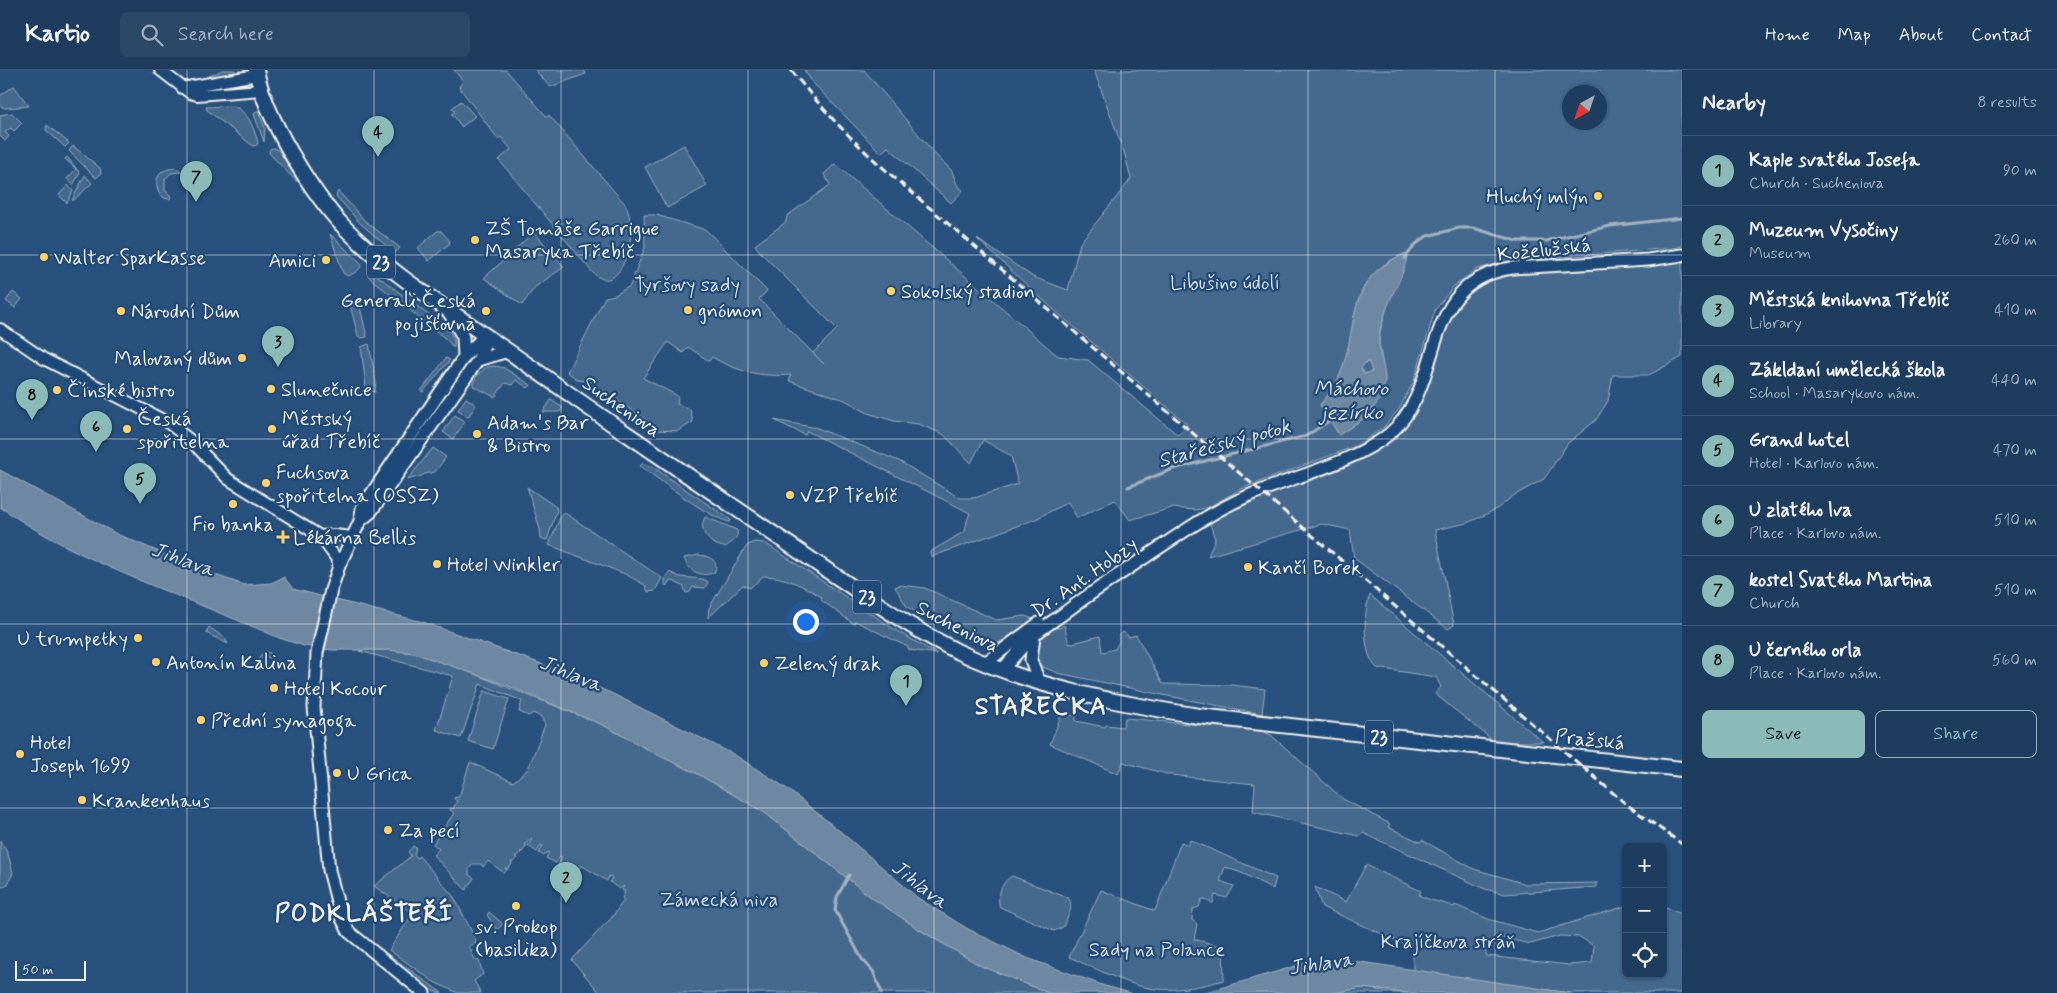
<!DOCTYPE html>
<meta charset="utf-8">
<style>
:root{--surface:#1e3d5e;--page:#2b4867;--text:#f1f3f6;--muted:#a1aebc;--line:#3c5673;--accent:#8bbbb9}
body{margin:0;font-family:Mynerve,sans-serif;background:var(--page);color:var(--text)}
.controls{position:absolute;right:15px;bottom:15px;display:grid;overflow:hidden;border-radius:8px;box-shadow:0 1px 4px #0004}
.controls button{width:45px;height:45px;display:grid;place-items:center;padding:0;border:0;border-bottom:1px solid var(--line);background:var(--surface);color:var(--text);font:25px sans-serif}
.compass{position:absolute;left:1562px;top:15px;width:45px;height:45px;border-radius:50%;background:var(--surface);box-shadow:0 1px 4px #0004;rotate:220deg}
.scale{position:absolute;left:15px;bottom:12px;width:71px;box-sizing:border-box;padding-left:5px;border:2px solid #f4f1e8;border-top:0;font-size:14px;line-height:18px;white-space:nowrap;color:#f4f1e8;-webkit-text-stroke:4px #1f4a7a;paint-order:stroke}
.you{position:absolute;left:805px;top:551px;width:18px;height:18px;margin:-12px;border:4px solid #fff;border-radius:50%;background:#1a73e8;box-shadow:0 0 0 8px #1a73e833}
.badge{display:grid;place-items:center;width:32px;height:32px;border-radius:50%;background:var(--accent);color:#111;font-size:16px;font-weight:700}
.pin{position:absolute;translate:-50% -41px;filter:drop-shadow(0 1px 2px #0008)}
.pin::after{content:'';position:absolute;top:26px;width:18px;height:15px;background:inherit;clip-path:polygon(0 0,100% 0,50% 100%)}
.list{margin:0;padding:0;list-style:none}
h2{display:flex;justify-content:space-between;align-items:center;height:65px;margin:0;padding:0 20px;font-size:21px}
h2 small{font-size:16px;font-weight:400;color:var(--muted)}
.list li{display:grid;grid-template-columns:32px 1fr auto;gap:15px;align-items:center;box-sizing:border-box;height:70px;padding:0 20px;border-top:1px solid var(--line)}
.list b{display:block;font-size:19px;white-space:nowrap}
.list p{margin:0;font-size:16px;white-space:nowrap;color:var(--muted)}
.list em{font-size:16px;font-style:normal;color:var(--muted)}
.actions{display:flex;gap:10px;padding:15px 20px}
.actions a{flex:1;padding:11px 0;border:1px solid var(--accent);border-radius:8px;text-align:center;font-size:18px;color:var(--accent)}
.actions .main{background:var(--accent);color:#111}
.icon{flex:none;width:28px;height:28px;fill:none;stroke:currentColor;stroke-width:2;stroke-linecap:round;stroke-linejoin:round}
.map{position:relative;flex:none;width:1682px;height:923px;overflow:hidden}
header{display:flex;align-items:center;gap:30px;box-sizing:border-box;height:70px;padding:0 25px;background:var(--surface);border-bottom:1px solid var(--line)}
header strong{font-size:24px}
nav{display:flex;gap:28px;margin-inline-start:auto;font-size:18px}
.search{width:350px;height:45px;background:var(--page);display:flex;align-items:center;gap:12px;box-sizing:border-box;padding:0 18px;border-radius:8px;color:var(--muted);font-size:19px}
main{display:flex}
aside{flex:1;background:var(--surface)}
.map>svg:first-child{display:block}
.green{fill:#45688e;stroke:#9cacbb;fill-rule:evenodd}
.water{fill:#6e88a2;stroke:#a4b2be;fill-rule:evenodd}
.lines{fill:none;stroke-linecap:round;stroke-linejoin:round}
.stream{stroke:#a4b2be;stroke-width:3}
.tertiary-casing{stroke:#f4f1e8;stroke-width:14}
.secondary-casing{stroke:#f4f1e8;stroke-width:15}
.primary-casing{stroke:#f4f1e8;stroke-width:18}
.tertiary{stroke:#1f4a7a;stroke-width:10}
.secondary{stroke:#1f4a7a;stroke-width:11}
.primary{stroke:#1f4a7a;stroke-width:14}
.rail{stroke:#f4f1e8;stroke-width:3;stroke-dasharray:8 4;stroke-linecap:butt}
.grid{fill:none;stroke:#f4f1e8;stroke-width:1;stroke-opacity:0.55}
.poi-dot{fill:#ffd166;stroke:#1f4a7a;stroke-width:2}
.labels{text-anchor:middle;stroke-width:4.5;stroke-linejoin:round;paint-order:stroke}
.shield{fill:#1f4a7a;stroke:#b4bfc7;stroke-width:1}
.shield-label{font-size:19px;font-weight:bold;fill:#f4f1e8}
.poi-label{font-size:20px;fill:#f4f1e8;stroke:#1f4a7a;text-anchor:start}
.street-label{font-size:20px;fill:#f4f1e8;stroke:#1f4a7a}
.park-label{font-size:20px;fill:#dadcda;stroke:#1f4a7a}
.water-label{font-size:21px;font-style:italic;fill:#d9dcda;stroke:#1f4a7a}
.district-label{font-size:25px;font-weight:bold;letter-spacing:1px;fill:#f4f1e8;stroke:#1f4a7a}
</style>
<header>
<strong>Kartio</strong>
<div class="search"><svg class="icon" aria-label="search" viewBox="0 0 24 24"><circle cx="10" cy="10" r="6"/><path d="M15 15l6 6"/></svg>Search here</div>
<nav><a>Home</a><a>Map</a><a>About</a><a>Contact</a></nav>
</header>
<main>
<div class="map">
<svg width="1682" height="923" viewBox="0 0 1682 923">
<rect width="100%" height="100%" fill="#28517e"/>
<filter id="ink" filterUnits="userSpaceOnUse"><feTurbulence type="fractalNoise" baseFrequency=".02" numOctaves="2"/><feDisplacementMap in="SourceGraphic" scale="10" xChannelSelector="R" yChannelSelector="G"/><feConvolveMatrix kernelMatrix="1 2 1 2 8 2 1 2 1" color-interpolation-filters="sRGB"/></filter>
<g filter="url(#ink)">
<path class="green" d="M223,0H235V4L198,11Z
M454,0H506L547,47L549,45L625,134C629,143 631,151 631,160C631,179 618,226 593,203L499,90L511,79L501,67L498,69L459,17L463,11Z
M535,0H584L586,4L550,17Z
M804,0H864L934,83L952,101L957,115L963,120L951,133L888,77L881,83L813,13Z
M1094,0H1682V176L1674,178L1511,191L1477,199L1453,217L1435,240L1414,311L1399,339L1384,357L1358,375L1241,419L1209,437L1196,440L1172,438L1130,450L1115,430L1077,448L1068,432L1036,449L931,487L930,482L965,461L967,451L970,443L807,361L805,365L774,350L817,358L899,391L960,428H974L1018,414L1011,386L983,370L971,393L943,364L918,354L894,351L868,343L845,330L789,311L791,305C761,307 738,302 712,287L709,291L688,277L683,283L668,272L643,308L676,325L678,328L677,334L690,339L693,352L678,361L657,360L656,357L591,312L578,310L567,302L605,227L615,225L630,216L645,177L644,145H656L706,160L767,221L759,229L824,294L813,283L837,259L762,184L755,175L786,152L787,146L830,115L824,104L835,94L1058,286L1088,290L1178,365L1187,354L1053,239L977,169L1033,207L1068,220L1080,173L1131,109L1125,85ZM1570,22H1600V52H1570ZM1406,183V191L1390,227L1381,258L1379,272L1385,310L1365,348L1339,364L1320,335C1328,325 1337,314 1341,302C1360,252 1344,208 1406,183Z
M14,16L29,36L6,38L0,36V26Z
M461,31L475,46L462,57L452,44L455,42L452,38Z
M234,36C249,43 253,57 258,72L257,75L253,76L207,40L206,37Z
M258,40L265,58L264,72L255,47L254,44Z
M12,43L22,53L14,61L11,58L5,62L9,66L5,71L0,66V45Z
M47,55L69,73L65,77L46,60Z
M684,75L707,116L667,138L645,97Z
M73,76L100,98L101,104L96,108L69,81Z
M274,78L279,81L298,111H296L269,83L270,79Z
M67,87L80,103L73,115L67,109L76,99L65,89Z
M172,98L178,99L182,102L171,103L165,109V120L171,126L170,129C159,129 156,118 157,109L161,102Z
M85,105L92,113L74,130H72Z
M68,115L73,121L67,133L59,125Z
M338,121L365,151L400,178L395,183L361,154L336,126Z
M437,161H441L450,171L449,174L429,191L418,178Z
M534,162L564,197L535,217L522,235L484,208Z
M330,164L362,194C360,201 354,203 348,206L343,203Z
M1682,191V287L1649,305H1613L1608,331L1596,350L1568,373L1544,409L1513,426L1498,438L1483,446L1467,453L1435,460L1454,555L1448,559L1354,488L1350,460L1322,454L1208,486L1215,469L1209,451L1247,432L1365,388L1394,368L1414,346L1429,315L1440,275L1450,250L1464,228L1483,212L1513,205Z
M370,200L448,260L454,268V278L447,270L371,209L368,205Z
M13,222L22,229L15,238L6,231Z
M359,233L367,267L362,268L358,266L350,235Z
M369,274L376,312L375,322L367,320L366,317L361,277Z
M446,288L450,290L423,322L421,321Z
M1361.5 298a5.5 5.5 0 1 1 11 0a5.5 5.5 0 1 1-11 0Z
M496,296L504,298L531,315L528,318L516,310L512,315L505,313L495,327L473,316V313C478,303 484,296 496,296Z
M466,328L476,335L468,347L458,340Z
M551,330L563,338L560,342H543Z
M455,345L465,352L453,369L443,362Z
M433,378L446,387L435,402L424,404L422,406L407,410Z
M643,393L654,398L731,450L730,452C710,449 660,410 640,396Z
M527,417L556,437L557,440L547,470L541,469L540,459Z
M562,443H565L662,508L655,521L648,522L645,515L625,504L549,475Z
M705,447L737,460C739,468 732,473 725,477C711,476 697,462 705,447Z
M754,472L765,473L897,561L937,584L909,580L908,577L855,551L854,554L821,530L822,527C803,516 785,506 763,506L750,518L743,515L708,548L709,538L744,480L748,475Z
M699,485C710,486 720,491 714,503C700,507 689,502 684,488Z
M669,502L680,507L703,509L708,512L705,518L693,517L690,522L686,523L684,517L673,511L669,512L666,516L665,514V508Z
M900,515L925,518L996,550L1025,546L1033,549L1004,570L993,575L974,572L907,537L895,517Z
M1370,525L1543,672H1495L1435,624L1441,617L1436,607L1377,598C1362,585 1363,542 1370,525Z
M1064,555L1069,574L1100,566L1102,582L1115,579L1119,572V566L1123,562L1129,567L1136,565L1163,614L1232,615L1265,619L1262,644L1163,625L1058,603L1043,597L1036,583L1038,569L1052,557L1060,558Z
M209,557L225,568L228,574L206,563Z
M364,580H389L414,583L451,595L603,655L658,685L698,704L765,743L871,827L920,860L981,896L1049,923H600L572,890L605,854L610,850L624,830L622,828L625,822L622,820L624,816L619,819L610,812L612,807L609,806L607,811L581,795L575,806L568,801L571,796L570,795L566,800L558,795L562,787L560,786L556,793L546,788L549,783L547,782L544,786L539,783L543,776L541,775L537,782L528,776L532,769L531,768L525,775L527,776L522,782L520,781L521,783L515,787L517,788L513,792H511L512,794L508,799L505,798L507,800L504,803L488,791L483,797L481,794H473L469,799V805L474,808L466,820L433,785L439,779L433,774L454,743L450,740L451,738L453,739L457,731L454,729L455,727L458,728L460,724L470,692L513,712L528,699L545,655L541,647L533,643L529,646L519,642L522,631L480,614L461,668L436,660L453,606L359,581Z
M264,581L272,584L271,588L266,587L262,596L255,594Z
M484,621L509,629L493,679L468,671Z
M1062,643L1076,646V651L1105,657L1106,655L1123,657L1125,648L1262,661L1271,665L1343,729L1390,754L1388,757L1420,772L1422,770L1474,799L1526,814L1597,813V817L1505,824L1485,819L1363,763L1359,766L1253,742L1255,714L1170,705L1123,692L1118,704L1050,674Z
M0,770L8,784L13,803L8,814L3,817L0,816Z
M1190,770L1276,808L1273,819L1244,804L1225,797L1220,811L1234,816L1227,828L1215,825L1213,833L1202,829L1199,837L1193,839L1192,850L1197,854L1194,869L1223,877L1224,910C1202,916 1179,921 1156,919C1130,917 1093,897 1069,887L1101,820L1155,841L1181,772L1188,775Z
M413,776L416,778L414,784L417,788L419,786L454,827L476,870L475,871L476,873L469,876L475,890L479,891L483,904L474,911L481,923H458L434,912L389,880L413,843L374,816L411,786L408,782Z
M1366,795L1421,821L1419,825C1429,831 1443,832 1454,837L1455,835L1488,849L1538,863L1626,836V904H1663V837L1682,844V923H1570L1413,901V878L1322,837L1315,817L1346,832ZM1560,866L1580,867L1594,876L1592,893L1569,895L1487,886L1483,874L1498,867L1530,874Z
M1012,806L1068,828C1075,837 1067,847 1063,857L1054,861L1000,837C996,827 1002,811 1012,806Z
M489,842L503,854L497,860L487,845Z
M391,886L442,923C428,923 401,897 390,888Z
M1361,918L1408,923H1333Z"/>
<path class="water" d="M1407,183C1406,206 1389,225 1384,247C1381,255 1378,265 1379,273C1380,285 1384,296 1385,307C1386,335 1359,352 1339,365L1320,335C1328,325 1337,314 1341,302C1360,251 1344,209 1407,183ZM1366,292H1369L1372,302L1364,304L1361,298Z
M0,400L117,464L204,501L244,515L271,513L284,507L293,519L423,552L539,593L611,623L735,685L786,718L841,762L918,828L968,859L1027,888L1105,916L1131,923H1049L981,896L920,860L871,827L765,743L698,704L658,685L603,655L506,615L414,583L389,580H332L304,576L279,568C185,526 85,496 0,437Z
M1333,890L1354,891L1570,923H1408L1361,918L1333,923H1198L1210,921L1310,892Z"/>
<g class="lines">
<path class="stream" d="M1405,188L1416,174L1427,166L1459,158H1473L1517,171H1546L1610,156L1682,148
M1128,417L1173,399L1306,366L1332,349
M849,805L837,827L835,840L862,889L873,901L882,923"/>
<g class="tertiary-casing">
<path id="tertiary" d="M160,0L190,23L197,25L262,20
M182,18L257,5
M0,259L44,289L167,352L190,370L228,409L320,466L335,465L351,467
M320,466L336,488L339,496"/>
</g>
<g class="secondary-casing">
<path id="secondary" d="M448,241L463,267L464,287
M478,290L508,281
M360,451L362,438L372,423L464,287L485,265
M1034,566L1031,590L1039,612
M985,593L1039,553
M1002,600C1012,589 1022,577 1033,566C1042,558 1053,551 1063,544C1090,523 1119,505 1147,486C1180,464 1212,441 1248,426C1289,408 1356,392 1389,364C1448,315 1416,212 1512,198L1648,190L1682,185
M424,923L349,862L341,847L329,800L314,637L317,583L331,520L339,496L360,451L370,443L478,290L483,279L485,265"/>
</g>
<g class="primary-casing">
<path id="primary" d="M256,0C265,47 312,124 345,158C390,204 444,236 496,273C540,303 583,334 627,364C694,410 761,456 828,501C871,529 913,560 959,582C1035,618 1117,633 1199,646L1682,699"/>
</g>
<use href="#tertiary" class="tertiary"/>
<use href="#secondary" class="secondary"/>
<use href="#primary" class="primary"/>
<path class="rail" d="M791,0C821,38 852,71 889,103L1626,734L1682,774"/>
</g>
</g>
<path class="grid" d="M187,0V923M374,0V923M561,0V923M748,0V923M934,0V923M1121,0V923M1308,0V923M1495,0V923M0,185H1682M0,369H1682M0,554H1682M0,738H1682"/>
<g class="poi-dot">
<circle cx="1598" cy="126" r="5"/>
<circle cx="475" cy="170" r="5"/>
<circle cx="44" cy="187" r="5"/>
<circle cx="326" cy="190" r="5"/>
<circle cx="891" cy="221" r="5"/>
<circle cx="688" cy="240" r="5"/>
<circle cx="121" cy="241" r="5"/>
<circle cx="486" cy="241" r="5"/>
<circle cx="242" cy="288" r="5"/>
<circle cx="271" cy="319" r="5"/>
<circle cx="57" cy="320" r="5"/>
<circle cx="127" cy="359" r="5"/>
<circle cx="272" cy="359" r="5"/>
<circle cx="477" cy="364" r="5"/>
<circle cx="266" cy="413" r="5"/>
<circle cx="790" cy="425" r="5"/>
<circle cx="233" cy="434" r="5"/>
<path d="M280.5 459.5h5v5h5v5h-5v5h-5v-5h-5v-5h5z"/>
<circle cx="437" cy="494" r="5"/>
<circle cx="1248" cy="497" r="5"/>
<circle cx="138" cy="568" r="5"/>
<circle cx="156" cy="592" r="5"/>
<circle cx="764" cy="593" r="5"/>
<circle cx="274" cy="618" r="5"/>
<circle cx="201" cy="650" r="5"/>
<circle cx="20" cy="684" r="5"/>
<circle cx="337" cy="703" r="5"/>
<circle cx="82" cy="730" r="5"/>
<circle cx="388" cy="760" r="5"/>
<circle cx="516" cy="836" r="5"/>
</g>
<g class="labels">
<g class="shield">
<rect x="367" y="175.5" width="28" height="33" rx="4"/>
<rect x="853" y="510.5" width="28" height="33" rx="4"/>
<rect x="1365" y="650.5" width="28" height="33" rx="4"/>
</g>
<g class="shield-label">
<text x="381" y="199">23</text>
<text x="867" y="534">23</text>
<text x="1379" y="674">23</text>
</g>
<g class="poi-label">
<text x="1588" y="133" text-anchor="end">Hluchý mlýn</text>
<text x="485" y="165">ZŠ Tomáše Garrigue<tspan x="485" dy="23">Masaryka Třebíč</tspan></text>
<text x="54" y="194">Walter SparKasse</text>
<text x="316" y="197" text-anchor="end">Amici</text>
<text x="901" y="228">Sokolský stadion</text>
<text x="476" y="237" text-anchor="end">Generali Česká<tspan x="476" dy="23">pojišťovna</tspan></text>
<text x="698" y="247">gnómon</text>
<text x="131" y="248">Národní Dům</text>
<text x="232" y="295" text-anchor="end">Malovaný dům</text>
<text x="281" y="326">Slunečnice</text>
<text x="67" y="327">Čínské bistro</text>
<text x="137" y="355">Česká<tspan x="137" dy="23">spořitelna</tspan></text>
<text x="282" y="355">Městský<tspan x="282" dy="23">úřad Třebíč</tspan></text>
<text x="487" y="359">Adam's Bar<tspan x="487" dy="23">&amp; Bistro</tspan></text>
<text x="276" y="409">Fuchsova<tspan x="276" dy="23">spořitelna (OSSZ)</tspan></text>
<text x="800" y="432">VZP Třebíč</text>
<text x="233" y="461" text-anchor="middle">Fio banka</text>
<text x="293" y="474">Lékárna Bellis</text>
<text x="447" y="501">Hotel Winkler</text>
<text x="1258" y="504">Kančí Borek</text>
<text x="128" y="575" text-anchor="end">U trumpetky</text>
<text x="166" y="599">Antonín Kalina</text>
<text x="774" y="600">Zelený drak</text>
<text x="284" y="625">Hotel Kocour</text>
<text x="211" y="657">Přední synagoga</text>
<text x="30" y="679">Hotel<tspan x="30" dy="23">Joseph 1699</tspan></text>
<text x="347" y="710">U Grica</text>
<text x="92" y="737">Krankenhaus</text>
<text x="398" y="767">Za pecí</text>
<text x="516" y="863" text-anchor="middle">sv. Prokop<tspan x="516" dy="23">(basilika)</tspan></text>
</g>
<g class="street-label">
<text transform="translate(1544 179) rotate(-6)" y="7">Koželužská</text>
<text transform="translate(622 336) rotate(35)" y="7">Sucheniova</text>
<text transform="translate(1084 507) rotate(-35)" y="7">Dr. Ant. Hobzy</text>
<text transform="translate(958 556) rotate(27)" y="7">Sucheniova</text>
<text transform="translate(1590 669) rotate(6)" y="7">Pražská</text>
</g>
<g class="park-label">
<text x="1225" y="219">Libušino údolí</text>
<text x="687" y="221">Tyršovy sady</text>
<text x="719" y="836">Zámecká niva</text>
<text x="1448" y="878">Krajíčkova stráň</text>
<text x="1157" y="886">Sady na Polance</text>
</g>
<g class="water-label">
<text x="1351" y="325">Máchovo<tspan x="1351" dy="24">jezírko</tspan></text>
<text transform="translate(1224 373) rotate(-15)" y="7">Stařečský potok</text>
<text transform="translate(183 489) rotate(20)" y="7">Jihlava</text>
<text transform="translate(571 603) rotate(22)" y="7">Jihlava</text>
<text transform="translate(920 814) rotate(38)" y="7">Jihlava</text>
<text transform="translate(1321 893) rotate(-8)" y="7">Jihlava</text>
</g>
<g class="district-label">
<text x="1041" y="644">STAŘEČKA</text>
<text x="364" y="851">PODKLÁŠTEŘÍ</text>
</g>
</g>
</svg>
<div class="controls">
<button>+</button>
<button>−</button>
<button><svg class="icon" aria-label="locate" viewBox="0 0 24 24"><circle cx="12" cy="12" r="6"/><path d="M12 2v4M12 18v4M2 12h4M18 12h4"/></svg></button>
</div>
<svg class="compass" viewBox="-18 -18 36 36"><path d="M0-13l5 13h-10z" fill="#e53935"/><path d="M0 13l5-13h-10z" fill="#a1aebc"/></svg>
<div class="scale">50 m</div>
<div class="you"></div>
<div class="pin badge" style="left:906px;top:636px">1</div>
<div class="pin badge" style="left:566px;top:833px">2</div>
<div class="pin badge" style="left:278px;top:297px">3</div>
<div class="pin badge" style="left:378px;top:87px">4</div>
<div class="pin badge" style="left:140px;top:434px">5</div>
<div class="pin badge" style="left:96px;top:382px">6</div>
<div class="pin badge" style="left:196px;top:132px">7</div>
<div class="pin badge" style="left:32px;top:350px">8</div>
</div>
<aside>
<h2>Nearby<small>8 results</small></h2>
<ul class="list">
<li><span class="badge">1</span><div><b>Kaple svatého Josefa</b><p>Church · Sucheniova</p></div><em>90 m</em></li>
<li><span class="badge">2</span><div><b>Muzeum Vysočiny</b><p>Museum</p></div><em>260 m</em></li>
<li><span class="badge">3</span><div><b>Městská knihovna Třebíč</b><p>Library</p></div><em>410 m</em></li>
<li><span class="badge">4</span><div><b>Zákldaní umělecká škola</b><p>School · Masarykovo nám.</p></div><em>440 m</em></li>
<li><span class="badge">5</span><div><b>Grand hotel</b><p>Hotel · Karlovo nám.</p></div><em>470 m</em></li>
<li><span class="badge">6</span><div><b>U zlatého lva</b><p>Place · Karlovo nám.</p></div><em>510 m</em></li>
<li><span class="badge">7</span><div><b>kostel Svatého Martina</b><p>Church</p></div><em>510 m</em></li>
<li><span class="badge">8</span><div><b>U černého orla</b><p>Place · Karlovo nám.</p></div><em>560 m</em></li>
</ul>
<div class="actions"><a class="main">Save</a><a>Share</a></div>
</aside>
</main>
